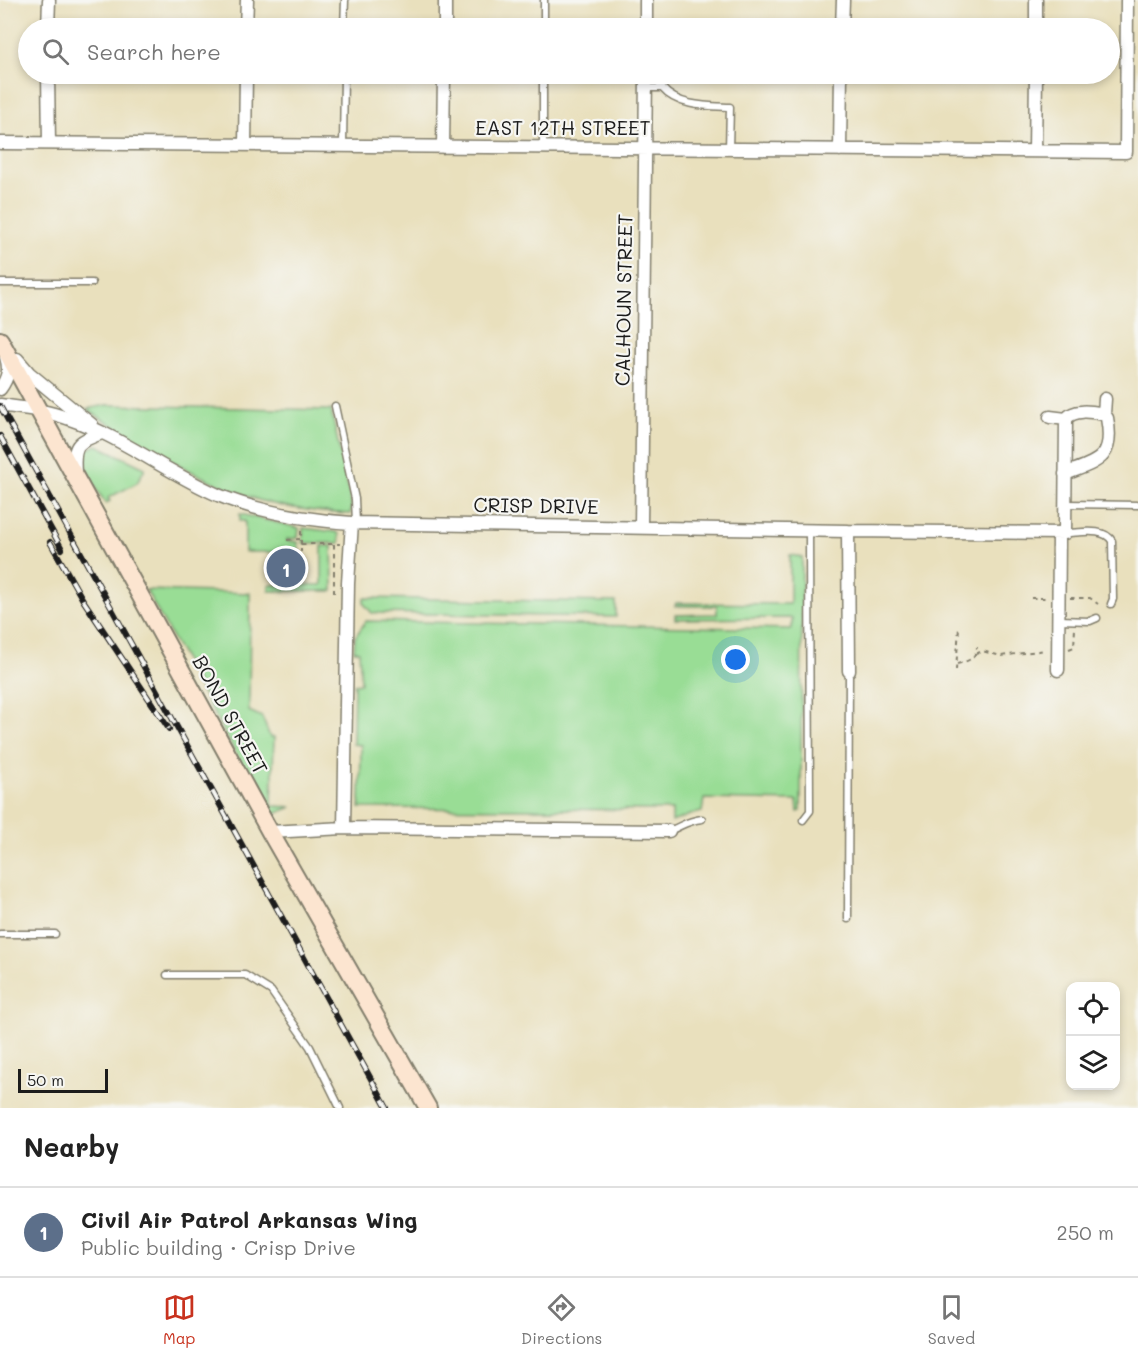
<!DOCTYPE html>
<meta charset="utf-8">
<style>
:root{--surface:#fff;--page:#f2f2f2;--text:#222;--muted:#767676;--line:#e0e0e0;--accent:#c8321e}
body{margin:0;font-family:Mali,sans-serif;background:var(--page);color:var(--text)}
.controls{position:absolute;right:18px;bottom:18px;display:grid;overflow:hidden;border-radius:12px;box-shadow:0 3px 9px #0003}
.controls button{width:54px;height:54px;display:grid;place-items:center;padding:0;border:0;border-bottom:2px solid var(--line);background:var(--surface);color:var(--text);font:30px sans-serif}
.scale{position:absolute;left:18px;bottom:15px;width:90px;box-sizing:border-box;padding-left:6px;border:3px solid #1c1c1c;border-top:0;font-size:16px;line-height:21px;white-space:nowrap;color:#1c1c1c;-webkit-text-stroke:4px #f6f6f2;paint-order:stroke}
.you{position:absolute;left:736px;top:660px;width:21px;height:21px;margin:-15px;border:4px solid #fff;border-radius:50%;background:#1a73e8;box-shadow:0 0 0 9px #1a73e833}
.badge{display:grid;place-items:center;width:39px;height:39px;border-radius:50%;background:var(--accent);color:#fff;font-size:20px;font-weight:700}
.pin{position:absolute;translate:-50% -50%;border:3px solid #fff;box-shadow:0 2px 6px #0006}
.list{margin:0;padding:0;list-style:none}
h2{display:flex;justify-content:space-between;align-items:center;height:78px;margin:0;padding:0 24px;font-size:26px}
h2 small{font-size:20px;font-weight:400;color:var(--muted)}
.list li{display:grid;grid-template-columns:39px 1fr auto;gap:18px;align-items:center;box-sizing:border-box;height:90px;padding:0 24px;border-top:2px solid var(--line)}
.list b{display:block;font-size:22px;white-space:nowrap}
.list p{margin:0;font-size:20px;white-space:nowrap;color:var(--muted)}
.list em{font-size:20px;font-style:normal;color:var(--muted)}
.icon{flex:none;width:33px;height:33px;fill:none;stroke:currentColor;stroke-width:2;stroke-linecap:round;stroke-linejoin:round}
.map{position:relative;flex:none;width:1138px;height:1108px;overflow:hidden}
.search{position:absolute;background:var(--surface);box-shadow:0 3px 9px #0003;left:18px;right:18px;top:18px;height:66px;display:flex;align-items:center;gap:15px;box-sizing:border-box;padding:0 21px;border-radius:33px;color:var(--muted);font-size:22px}
.sheet{height:168px;background:var(--surface)}
nav{display:flex;justify-content:space-around;align-items:center;box-sizing:border-box;height:84px;border-top:2px solid var(--line);background:var(--surface);font-size:16px;color:var(--muted)}
nav a{display:grid;justify-items:center;gap:3px}
nav .on{color:var(--accent)}
.map>svg:first-child{display:block}
.green{fill:#99dd95;stroke:#5a7c58;stroke-width:1.5}
.lines{fill:none;stroke-linecap:round;stroke-linejoin:round}
.lane-casing{stroke:#827e6c;stroke-width:9}
.street-casing{stroke:#827e6c;stroke-width:15}
.secondary-casing{stroke:#827e6c;stroke-width:20}
.path{stroke:#827e6c;stroke-width:2;stroke-dasharray:4.5 4.5;stroke-linecap:butt}
.lane{stroke:#fff;stroke-width:6}
.street{stroke:#fff;stroke-width:12}
.secondary{stroke:#fce5d0;stroke-width:16}
.rail-casing{stroke:#1c1c1c;stroke-width:6}
.rail{stroke:#f6f6f2;stroke-width:4;stroke-dasharray:11;stroke-linecap:butt}
.labels{text-anchor:middle;stroke-width:4.5;stroke-linejoin:round;paint-order:stroke}
.street-label{font-size:20px;fill:#1c1c1c;stroke:#f6f6f2}
</style>
<div class="map">
<svg width="1138" height="1108" viewBox="0 0 1138 1108">
<rect width="100%" height="100%" fill="#f6f6f2"/>
<filter id="ink" filterUnits="userSpaceOnUse"><feTurbulence type="fractalNoise" baseFrequency=".0167" numOctaves="2"/><feDisplacementMap in="SourceGraphic" scale="12" xChannelSelector="R" yChannelSelector="G"/><feConvolveMatrix kernelMatrix="1 2 1 2 8 2 1 2 1" color-interpolation-filters="sRGB"/></filter>
<filter id="wash" filterUnits="userSpaceOnUse"><feTurbulence type="fractalNoise" baseFrequency=".008" numOctaves="4" result="noise"/><feDisplacementMap in="SourceGraphic" scale="24" xChannelSelector="R" yChannelSelector="G"/><feGaussianBlur stdDeviation="1.35" result="paint"/><feColorMatrix in="noise" values="0 0 0 0 0 0 0 0 0 0 0 0 0 0 0 0 0 1.4 0 .05"/><feComposite in="paint" operator="in"/></filter>
<g filter="url(#wash)">
<rect width="100%" height="100%" fill="#e9e0bd"/>
<path class="green" d="M107,405L331,410L352,508L350,514C317,512 278,508 247,496C189,475 138,441 86,409Z
M97,445L145,468L137,483L108,498L110,501L106,503C95,489 80,467 86,450Z
M240,514L299,528L298,538L287,539V541L298,542L299,552H245V521H240Z
M303,528L336,532L339,534L340,543H303Z
M322,546H332L333,591H269V585H322Z
M790,555L802,557L801,811L798,812L797,801L704,799L702,812L690,815L672,822V810L360,808L361,745L353,744L354,684L361,683L359,651H354L355,637L366,621L792,629V618L675,619V615L717,614V606H675L676,603L790,604Z
M146,590L250,593L249,711L262,717L270,737H274L272,806L292,807L270,816Z
M364,598L616,602V617L372,613L364,604Z"/>
</g>
<g filter="url(#ink)">
<g class="lines">
<g class="lane-casing">
<path id="lane" d="M344,28L345,0
M544,28V0
M646,88H662V74
M662,88C678,107 708,106 730,107L729,149
M343,146L344,74
M543,147V74
M0,283H92
M335,406L355,499L356,523
M1066,504L1138,505
M1065,533C1080,533 1104,527 1112,541L1113,599L1111,604
M1059,620L1090,621L1097,618
M803,820L810,811L809,530
M669,831C684,825 686,821 702,819
M848,919L849,671
M0,934H55
M167,975H245L271,991L310,1047L340,1108"/>
</g>
<g class="street-casing">
<path id="street" d="M48,28L49,0
M246,28L247,0
M445,28V0
M646,28V0
M842,28L843,0
M1036,28V0
M48,74L49,143
M0,143L1126,152L1127,0
M245,145L246,74
M443,147L444,74
M840,150L841,74
M1035,151L1036,74
M17,359L29,373L92,425
M0,389C8,378 10,370 6,357
M0,405C18,408 37,409 54,414C113,430 163,471 218,495C262,513 306,520 352,523L848,531L849,671
M1050,417L1066,419C1074,408 1093,412 1104,414
M75,473C73,445 76,442 102,433
M1065,474C1098,461 1115,459 1107,418L1104,414L1105,399
M352,523L348,583L344,828L669,831
M641,527L646,74
M848,531L1065,533L1066,419
M1058,670L1059,533
M270,832L344,828"/>
</g>
<g class="secondary-casing">
<path id="secondary" d="M0,340L270,832L428,1108"/>
</g>
<path class="path" d="M301,531V552
M287,540L300,539
M301,544H340
M334,544V593
M1031,598H1048
M1070,598H1090L1098,604
M1069,649L1074,647L1075,628
M976,654L982,651L1001,656L1046,650
M957,664C968,661 976,659 977,647
M956,670L959,627"/>
<use href="#lane" class="lane"/>
<use href="#street" class="street"/>
<use href="#secondary" class="secondary"/>
<g class="rail-casing">
<path id="rail" d="M0,406L387,1108
M0,436L62,549
M50,542L83,600L169,729"/>
</g>
<use href="#rail" class="rail"/>
</g>
</g>
<g class="labels">
<g class="street-label">
<text x="563" y="135">EAST 12TH STREET</text>
<text transform="translate(624 300) rotate(-89)" y="7">CALHOUN STREET</text>
<text transform="translate(536 506) rotate(1)" y="7">CRISP DRIVE</text>
<text transform="translate(230 715) rotate(61)" y="7">BOND STREET</text>
</g>
</g>
</svg>
<div class="controls">
<button><svg class="icon" aria-label="locate" viewBox="0 0 24 24"><circle cx="12" cy="12" r="6"/><path d="M12 2v4M12 18v4M2 12h4M18 12h4"/></svg></button>
<button><svg class="icon" aria-label="layers" viewBox="0 0 24 24"><path d="M12 4l9 5-9 5-9-5zM3 14l9 5 9-5"/></svg></button>
</div>
<div class="scale">50 m</div>
<div class="you"></div>
<div class="pin badge" style="left:286px;top:568px;background:#5c6f8a">1</div>
<div class="search"><svg class="icon" aria-label="search" viewBox="0 0 24 24"><circle cx="10" cy="10" r="6"/><path d="M15 15l6 6"/></svg>Search here</div>
</div>
<section class="sheet">
<h2>Nearby<small></small></h2>
<ul class="list">
<li><span class="badge" style="background:#5c6f8a">1</span><div><b>Civil Air Patrol Arkansas Wing</b><p>Public building · Crisp Drive</p></div><em>250 m</em></li>
</ul>
</section>
<nav>
<a class="on"><svg class="icon" aria-label="map" viewBox="0 0 24 24"><path d="M3 6l6-2 6 2 6-2v14l-6 2-6-2-6 2zM9 4v14M15 6v14"/></svg>Map</a>
<a><svg class="icon" aria-label="directions" viewBox="0 0 24 24"><path d="M12 3l9 9-9 9-9-9zM9 14v-3h6M13 9l2 2-2 2"/></svg>Directions</a>
<a><svg class="icon" aria-label="saved" viewBox="0 0 24 24"><path d="M7 4h10v16l-5-4-5 4z"/></svg>Saved</a>
</nav>
